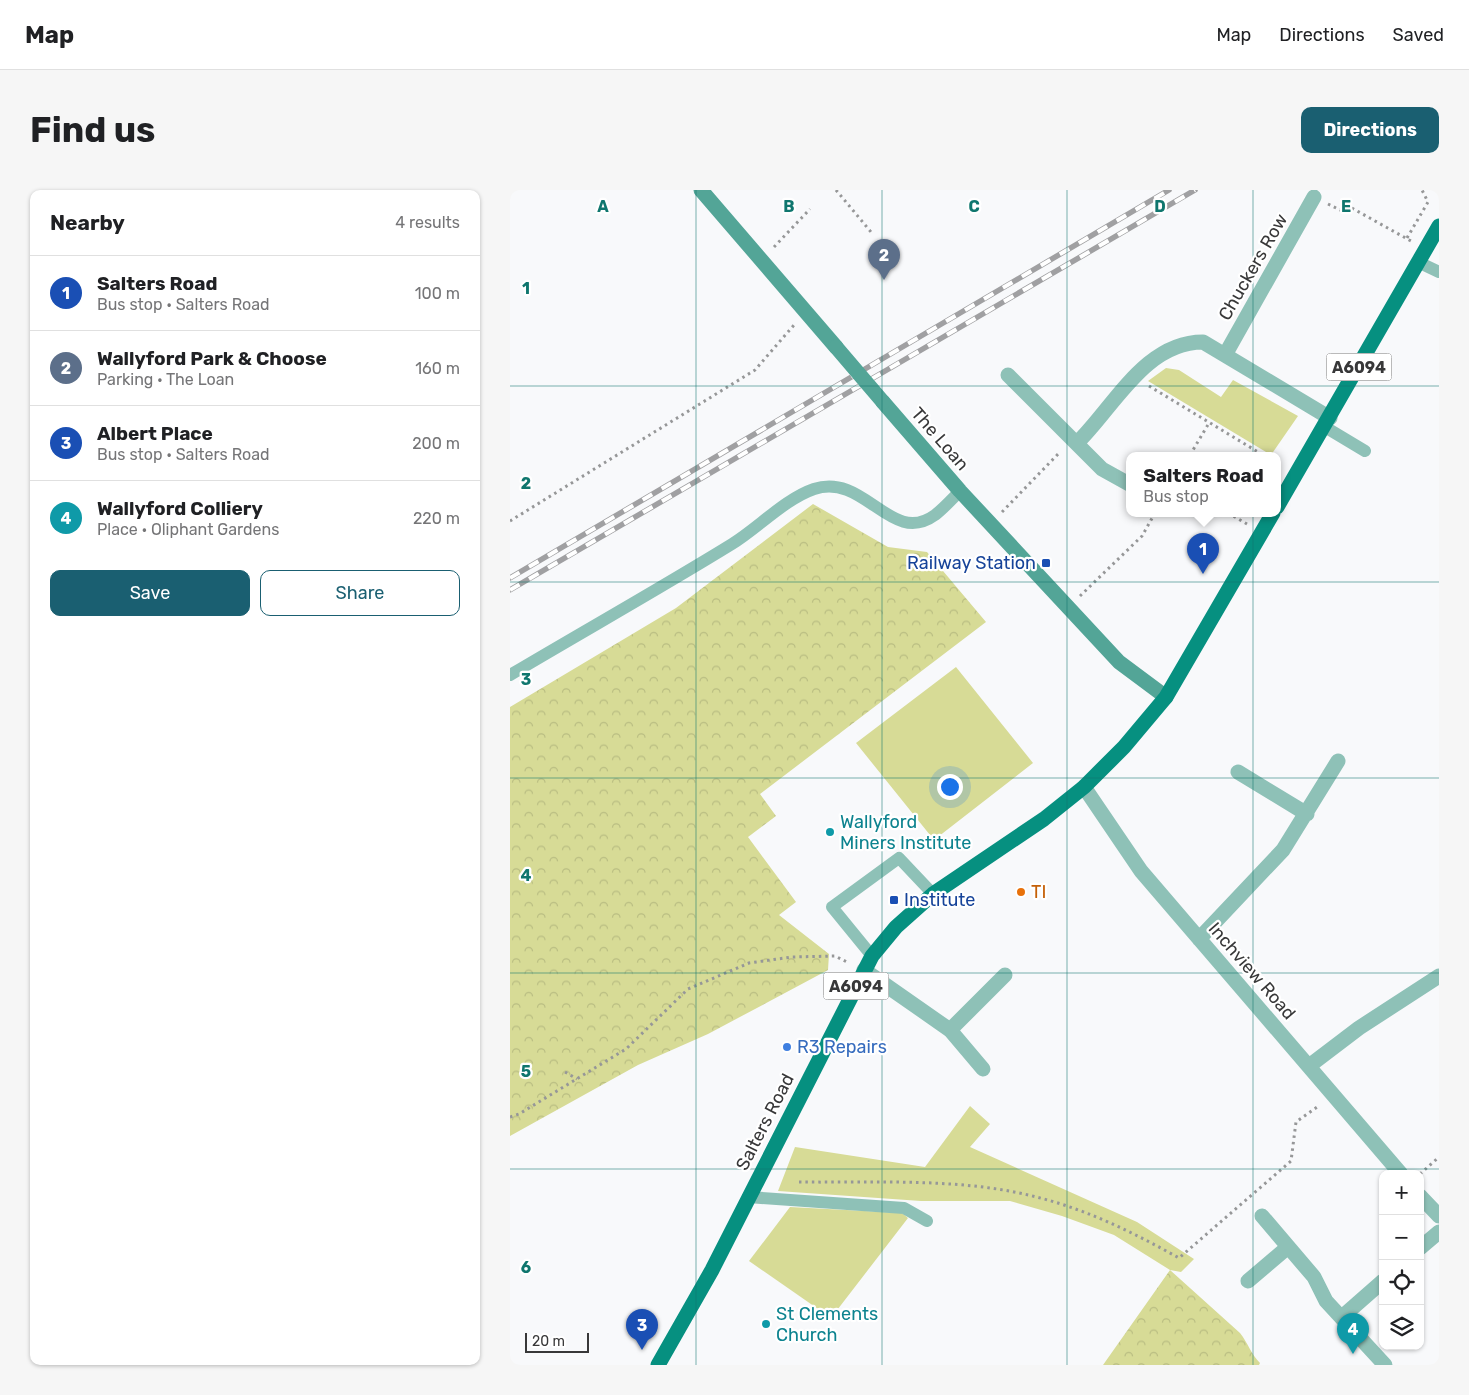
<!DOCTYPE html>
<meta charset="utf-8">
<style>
:root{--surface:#fff;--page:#f6f6f6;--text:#202124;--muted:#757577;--line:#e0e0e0;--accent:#1a5f71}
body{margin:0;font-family:Rubik,sans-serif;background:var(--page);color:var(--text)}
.controls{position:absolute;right:15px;bottom:15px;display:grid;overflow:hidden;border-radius:10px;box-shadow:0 1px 4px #0004}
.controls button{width:45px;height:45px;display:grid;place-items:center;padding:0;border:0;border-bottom:1px solid var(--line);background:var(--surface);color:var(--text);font:25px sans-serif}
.scale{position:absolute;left:15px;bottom:12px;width:64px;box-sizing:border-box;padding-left:5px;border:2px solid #383839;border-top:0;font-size:14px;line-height:18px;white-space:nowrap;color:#383839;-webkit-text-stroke:4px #fff;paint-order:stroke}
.you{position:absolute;left:439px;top:596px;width:18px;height:18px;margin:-12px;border:4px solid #fff;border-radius:50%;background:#1a73e8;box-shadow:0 0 0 8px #1a73e833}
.badge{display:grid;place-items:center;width:32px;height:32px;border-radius:50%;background:var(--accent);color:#fff;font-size:16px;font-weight:700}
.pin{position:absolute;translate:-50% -41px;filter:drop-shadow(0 1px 2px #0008)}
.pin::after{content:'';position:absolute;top:26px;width:18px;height:15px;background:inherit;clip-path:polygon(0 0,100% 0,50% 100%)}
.popup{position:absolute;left:616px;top:262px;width:155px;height:65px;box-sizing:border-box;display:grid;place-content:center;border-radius:10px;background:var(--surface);filter:drop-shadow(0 1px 4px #0005);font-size:16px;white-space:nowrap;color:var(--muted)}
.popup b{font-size:19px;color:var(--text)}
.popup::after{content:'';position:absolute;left:50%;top:100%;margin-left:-10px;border:10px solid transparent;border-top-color:var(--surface)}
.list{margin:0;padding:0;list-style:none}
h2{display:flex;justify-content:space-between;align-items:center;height:65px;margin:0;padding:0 20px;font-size:21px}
h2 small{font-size:16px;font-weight:400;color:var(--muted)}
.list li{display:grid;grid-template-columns:32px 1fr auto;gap:15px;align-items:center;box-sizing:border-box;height:75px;padding:0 20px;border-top:1px solid var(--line)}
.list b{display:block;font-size:19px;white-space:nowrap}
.list p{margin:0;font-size:16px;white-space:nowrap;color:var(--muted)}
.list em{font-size:16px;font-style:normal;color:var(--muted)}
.actions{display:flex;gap:10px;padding:15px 20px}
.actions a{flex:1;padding:11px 0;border:1px solid var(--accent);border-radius:10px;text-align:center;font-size:18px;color:var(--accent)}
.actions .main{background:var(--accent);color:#fff}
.icon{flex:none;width:28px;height:28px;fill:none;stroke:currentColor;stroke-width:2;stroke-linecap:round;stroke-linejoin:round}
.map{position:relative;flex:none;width:929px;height:1175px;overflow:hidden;border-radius:10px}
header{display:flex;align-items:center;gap:30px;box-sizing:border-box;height:70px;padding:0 25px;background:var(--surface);border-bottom:1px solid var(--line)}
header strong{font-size:24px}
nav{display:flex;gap:28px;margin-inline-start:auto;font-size:18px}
.intro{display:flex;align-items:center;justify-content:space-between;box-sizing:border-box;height:120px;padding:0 30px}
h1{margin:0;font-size:35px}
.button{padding:12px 22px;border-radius:10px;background:var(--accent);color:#fff;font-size:18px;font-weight:700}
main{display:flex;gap:30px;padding:0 30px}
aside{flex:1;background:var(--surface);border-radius:10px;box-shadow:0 1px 4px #0004}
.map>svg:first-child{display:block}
.grass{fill:#d7db96}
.park{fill:url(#park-crowns)}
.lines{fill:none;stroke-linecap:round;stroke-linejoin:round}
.path{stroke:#969798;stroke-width:3;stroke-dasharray:2.5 4;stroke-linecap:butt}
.lane{stroke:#8ec1b7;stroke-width:12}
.street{stroke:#8ec1b7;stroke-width:15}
.secondary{stroke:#53a597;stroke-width:15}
.primary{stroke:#069080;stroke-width:15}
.rail-casing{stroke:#a0a0a2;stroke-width:5.5}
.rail{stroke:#fff;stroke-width:4;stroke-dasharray:11;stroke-linecap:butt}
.secondary-bridge{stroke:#53a597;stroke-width:15}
.grid{fill:none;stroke:#0f766e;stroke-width:1;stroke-opacity:0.55}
.transit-dot{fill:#1a4fb4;stroke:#fff;stroke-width:2}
.culture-dot{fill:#0f9aa8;stroke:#fff;stroke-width:2}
.food-dot{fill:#e8710a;stroke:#fff;stroke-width:2}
.shop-dot{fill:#3f7fe0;stroke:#fff;stroke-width:2}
.labels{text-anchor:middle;stroke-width:4.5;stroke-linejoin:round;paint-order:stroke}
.shield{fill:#fff;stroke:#747474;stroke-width:1}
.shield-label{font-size:16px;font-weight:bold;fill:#383839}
.street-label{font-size:18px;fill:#383839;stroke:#fff}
.transit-label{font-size:18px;fill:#164399;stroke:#fff;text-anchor:end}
.culture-label{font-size:18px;fill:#0d838f;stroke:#fff;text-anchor:start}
.food-label{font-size:18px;fill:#c56008;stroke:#fff;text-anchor:start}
.shop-label{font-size:18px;fill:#366cbe;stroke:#fff;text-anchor:start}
.grid-label{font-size:16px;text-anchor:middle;font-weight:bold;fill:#0f766e;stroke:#fff;stroke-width:4.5;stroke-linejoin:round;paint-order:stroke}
</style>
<header>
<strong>Map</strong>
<nav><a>Map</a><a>Directions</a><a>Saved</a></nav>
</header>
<div class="intro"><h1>Find us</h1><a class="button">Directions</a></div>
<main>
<aside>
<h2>Nearby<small>4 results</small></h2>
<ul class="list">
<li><span class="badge" style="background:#1a4fb4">1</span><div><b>Salters Road</b><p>Bus stop · Salters Road</p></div><em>100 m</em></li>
<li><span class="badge" style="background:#5c6f8a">2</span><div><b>Wallyford Park &amp; Choose</b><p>Parking · The Loan</p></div><em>160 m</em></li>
<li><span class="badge" style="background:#1a4fb4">3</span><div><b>Albert Place</b><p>Bus stop · Salters Road</p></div><em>200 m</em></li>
<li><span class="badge" style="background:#0f9aa8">4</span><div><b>Wallyford Colliery</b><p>Place · Oliphant Gardens</p></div><em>220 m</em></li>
</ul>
<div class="actions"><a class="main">Save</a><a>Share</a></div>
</aside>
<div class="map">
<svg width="929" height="1175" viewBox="0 0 929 1175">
<defs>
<pattern id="park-crowns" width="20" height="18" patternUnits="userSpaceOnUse" patternTransform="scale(1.25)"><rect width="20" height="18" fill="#d7db96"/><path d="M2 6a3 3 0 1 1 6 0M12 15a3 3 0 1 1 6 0" fill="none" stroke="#b9bd82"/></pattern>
</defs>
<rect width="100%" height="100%" fill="#f8f9fb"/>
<path class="grass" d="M656,178L669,180L711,207L723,190L788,226L761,265L638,191Z
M446,477L523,573L424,650L346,553Z
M460,916L480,934L460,957L627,1032L684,1069L671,1082L660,1080L604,1045L552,1026L500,1011H411L268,1001L285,957L415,977Z
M280,1017L392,1023L398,1028L321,1128L239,1071Z"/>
<path class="park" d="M303,314L378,357L417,362L476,432L250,604L266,626L238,647L286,712L269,725L319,764L318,780L198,844L128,875L0,946V517L166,418Z
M660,1080L730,1143C738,1153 741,1164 750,1173L749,1175H593Z"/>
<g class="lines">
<path class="path" d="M326,0L361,42
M818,14L830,20L840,17L901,51
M897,48L918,12L912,0
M264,57L300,19
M639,196L753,265
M680,265L699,233
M492,322L550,262
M718,323L737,334
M0,331L245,180L284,135
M570,406L632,346L645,323
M55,882L67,889
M0,927L9,924L116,859L178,799L239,773L282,767L325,766L339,773
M910,984L929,967
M289,992C369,993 456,987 534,1009C582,1022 626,1044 669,1068L781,971L786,932L810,915"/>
<path class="lane" d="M908,72L929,82
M815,237L855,261
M0,485C74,441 149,399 222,354C248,338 275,309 304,299C355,282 381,357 425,325C434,318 442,309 450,301
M362,766L322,717L389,668L423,704
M238,1007L394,1018L417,1031"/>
<path class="street" d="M715,165L804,7
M498,185L592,279L619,294
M567,253C604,217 635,152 693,152L820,228
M728,582L797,624
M574,597L631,681L891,984
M689,749L773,660L828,571
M354,780L440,840L473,879
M440,840L495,785
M799,876L849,838L929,786
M910,1006L929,1026
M752,1026L804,1087L816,1111L875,1175
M910,1058L929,1042
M738,1091L778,1057
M832,1127L873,1091"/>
<path class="secondary" d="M191,0L326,157
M373,212L450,301L609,472L656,507"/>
<path class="primary" d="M767,317L929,36
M148,1175L202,1080L362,766L386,737L423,704L534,629L574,597L614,557L656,507L763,323"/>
<g class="rail-casing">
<path id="rail" d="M0,388L659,0
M0,400L685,0"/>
</g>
<use href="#rail" class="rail"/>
<path class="secondary-bridge" d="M326,157L373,212"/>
</g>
<path class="grid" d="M186,0V1175M372,0V1175M557,0V1175M743,0V1175M0,196H929M0,392H929M0,588H929M0,783H929M0,979H929"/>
<g class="transit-dot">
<rect x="531" y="368" width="10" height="10" rx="2.5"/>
<rect x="379" y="705" width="10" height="10" rx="2.5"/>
</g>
<g class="culture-dot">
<circle cx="320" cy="642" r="5"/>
<circle cx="256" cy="1134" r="5"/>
</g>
<circle class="food-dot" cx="511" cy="702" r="5"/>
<circle class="shop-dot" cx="277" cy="857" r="5"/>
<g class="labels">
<g class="shield">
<rect x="816.5" y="163.5" width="65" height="27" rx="4"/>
<rect x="313.5" y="782.5" width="65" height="27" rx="4"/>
</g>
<g class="shield-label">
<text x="849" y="183">A6094</text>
<text x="346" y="802">A6094</text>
</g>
<g class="street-label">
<text transform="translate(743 77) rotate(-60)" y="6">Chuckers Row</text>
<text transform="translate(430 249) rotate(49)" y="6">The Loan</text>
<text transform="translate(742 781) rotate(49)" y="6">Inchview Road</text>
<text transform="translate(255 932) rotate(-63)" y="6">Salters Road</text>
</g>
<g class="transit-label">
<text x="526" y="379">Railway Station</text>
<text x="394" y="716" text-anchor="start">Institute</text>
</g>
<g class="culture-label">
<text x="330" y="638">Wallyford<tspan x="330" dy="21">Miners Institute</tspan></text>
<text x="266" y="1130">St Clements<tspan x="266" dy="21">Church</tspan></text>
</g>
<g class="food-label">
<text x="521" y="708">TI</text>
</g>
<g class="shop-label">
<text x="287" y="863">R3 Repairs</text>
</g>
</g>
<g class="grid-label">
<text x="93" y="22">A</text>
<text x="279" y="22">B</text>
<text x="464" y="22">C</text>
<text x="650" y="22">D</text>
<text x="836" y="22">E</text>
<text x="16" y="104">1</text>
<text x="16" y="299">2</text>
<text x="16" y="495">3</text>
<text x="16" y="691">4</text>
<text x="16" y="887">5</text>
<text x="16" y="1083">6</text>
</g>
</svg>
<div class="controls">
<button>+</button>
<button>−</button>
<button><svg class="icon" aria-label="locate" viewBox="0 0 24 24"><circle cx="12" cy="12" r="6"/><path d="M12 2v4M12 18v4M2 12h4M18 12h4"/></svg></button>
<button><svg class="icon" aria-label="layers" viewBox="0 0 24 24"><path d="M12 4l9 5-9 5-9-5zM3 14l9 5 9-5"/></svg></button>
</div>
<div class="scale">20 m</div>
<div class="you"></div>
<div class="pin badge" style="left:693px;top:384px;background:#1a4fb4">1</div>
<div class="popup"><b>Salters Road</b>Bus stop</div>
<div class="pin badge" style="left:374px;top:90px;background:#5c6f8a">2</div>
<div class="pin badge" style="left:132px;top:1160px;background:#1a4fb4">3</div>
<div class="pin badge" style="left:843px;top:1164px;background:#0f9aa8">4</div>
</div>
</main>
